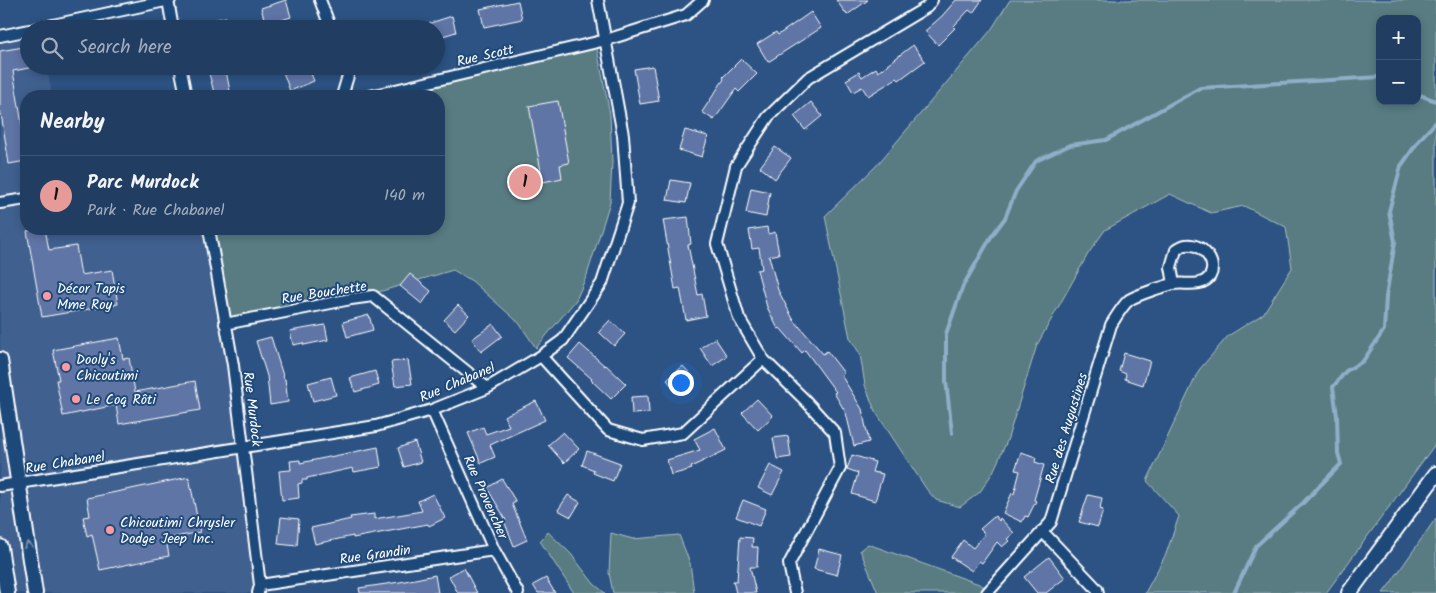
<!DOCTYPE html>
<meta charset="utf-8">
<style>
:root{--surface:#213e62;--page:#294568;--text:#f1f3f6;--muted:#a2aebe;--line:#3e5777;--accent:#e69b98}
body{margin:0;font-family:Kalam,sans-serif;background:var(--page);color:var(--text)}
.controls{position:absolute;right:15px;top:15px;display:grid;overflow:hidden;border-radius:10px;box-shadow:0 2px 8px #0003}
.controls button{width:45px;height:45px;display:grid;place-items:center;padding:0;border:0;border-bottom:1px solid var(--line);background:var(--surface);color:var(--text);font:25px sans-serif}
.you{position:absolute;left:680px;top:382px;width:18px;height:18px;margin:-12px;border:4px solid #fff;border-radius:50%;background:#1a73e8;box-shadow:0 0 0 8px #1a73e833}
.badge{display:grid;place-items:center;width:32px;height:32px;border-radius:50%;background:var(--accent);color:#111;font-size:16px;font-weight:700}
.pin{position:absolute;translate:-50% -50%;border:2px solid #fff;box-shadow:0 1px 5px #0006}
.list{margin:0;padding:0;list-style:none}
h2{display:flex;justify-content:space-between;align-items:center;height:65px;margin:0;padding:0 20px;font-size:21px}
h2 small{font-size:16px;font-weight:400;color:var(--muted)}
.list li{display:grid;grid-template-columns:32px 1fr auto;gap:15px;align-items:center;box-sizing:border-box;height:80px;padding:0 20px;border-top:1px solid var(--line)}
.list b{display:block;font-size:19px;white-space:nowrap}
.list p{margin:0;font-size:16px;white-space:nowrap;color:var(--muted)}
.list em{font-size:16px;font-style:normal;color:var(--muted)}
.icon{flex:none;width:28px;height:28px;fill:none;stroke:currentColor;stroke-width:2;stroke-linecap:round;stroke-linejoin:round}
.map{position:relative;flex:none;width:1436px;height:593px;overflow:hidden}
.search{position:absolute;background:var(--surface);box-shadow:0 2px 8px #0003;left:20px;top:20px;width:425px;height:55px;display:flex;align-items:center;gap:12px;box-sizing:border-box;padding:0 18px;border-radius:28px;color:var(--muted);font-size:19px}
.panel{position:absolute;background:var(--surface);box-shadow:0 2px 8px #0003;left:20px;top:90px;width:425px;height:145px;border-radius:20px}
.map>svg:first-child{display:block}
.built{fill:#3f608f}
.green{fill:#587c82;stroke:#acbec0;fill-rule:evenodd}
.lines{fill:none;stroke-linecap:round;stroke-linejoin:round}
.stream{stroke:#8faec7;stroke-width:4}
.building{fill:#5f75a5;stroke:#fff}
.street-casing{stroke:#fff;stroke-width:14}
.secondary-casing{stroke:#fff;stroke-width:18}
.street{stroke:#1f4a7a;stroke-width:10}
.secondary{stroke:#1f4a7a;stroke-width:14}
.oneway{stroke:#7992af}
.poi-dot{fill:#ff9aa2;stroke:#1f4a7a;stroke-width:2}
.labels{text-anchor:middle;stroke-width:4;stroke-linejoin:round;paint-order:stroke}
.street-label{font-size:14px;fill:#fff;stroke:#1f4a7a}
.poi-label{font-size:14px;fill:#fff;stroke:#1f4a7a;text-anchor:start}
</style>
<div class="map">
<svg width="1436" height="593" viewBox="0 0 1436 593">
<rect width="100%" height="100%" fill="#2c5383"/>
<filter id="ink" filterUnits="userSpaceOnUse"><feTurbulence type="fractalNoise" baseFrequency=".02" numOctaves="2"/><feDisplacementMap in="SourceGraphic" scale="10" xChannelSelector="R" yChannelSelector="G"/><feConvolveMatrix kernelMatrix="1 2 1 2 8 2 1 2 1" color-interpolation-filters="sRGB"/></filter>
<g filter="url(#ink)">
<path class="built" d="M29,30V66H47L52,96H26V229H209L225,324L258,593H0V36Z"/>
<path class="green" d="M1010,0H1436V443L1326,593H1145L1166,554L1179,516L1147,481L1199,370L1228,336L1263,314L1292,268L1286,227L1244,206L1211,213L1170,194L1105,230L1088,254L1037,345L1007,441L993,472L980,492L960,507L936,500L927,490L875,411L865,385L860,354L850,338L825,216L877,165L991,30ZM1380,19H1417V101H1380Z
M596,44L610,114L612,162L610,202L587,275L576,300L536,348L519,323L472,281L453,270L348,301L231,323L212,229H439V96H371Z
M1436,518V593H1383L1390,584Z
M548,532L571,554L594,584L605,593H574L540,541Z
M611,533L633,539L679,535L690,563L694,593H613L609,573Z
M868,544L979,584L989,589L987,593H878L860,550Z"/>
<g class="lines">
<path class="stream" d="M1417,94L1436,101
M952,433L946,381V334L963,286L991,237L1005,218L1016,191L1036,161L1070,145L1106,140L1200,88L1380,77
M1234,593L1256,546L1303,503L1341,464L1338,453L1337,416L1333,387L1346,371L1363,361L1384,330L1386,297L1395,242L1389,211L1401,166L1420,139L1436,122"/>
</g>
<path class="building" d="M286,0L291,17L266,25L261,8Z
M836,0H868L847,15Z
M956,0H982L973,13L969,10L953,27L955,28L938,45L925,31L942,16Z
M518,1L522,19L484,27L480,9Z
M811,12L821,28L768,62L757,44L776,32L778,35Z
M452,16L456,32L436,38V29H419L418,27Z
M226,17L229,29H194L193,25Z
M913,45L925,61L899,80L897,78L868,96L862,87L853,92L846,80L859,72L862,77L876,68L878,72Z
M29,46V68L13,71L25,142H26V161L9,164L0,107V51Z
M741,59L757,74L739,92L736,89L714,120L702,112L724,79L723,77Z
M207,66H225L231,96H215Z
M296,66H308L314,81L290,91L283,72Z
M653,66L659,101L640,104L634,69Z
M558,101L569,163L560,165L562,178L543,182L529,106Z
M811,102L822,116L805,130L794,116Z
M685,130L708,136L702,157L679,150Z
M775,147L791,158L775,179L760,167Z
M671,180L690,183L686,203L667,200Z
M751,188L770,192L766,217L746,213Z
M688,217L691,244L688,245L698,295L702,294L706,316L686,320L680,288L675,289L663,220Z
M767,227L768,234L775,232L779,254L769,256L778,290L793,319L823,354L827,351L844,373L841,375L862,409L869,442L854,446L846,413L834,393L836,392L805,350L802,353L780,328L778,329L767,307L757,270L762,269L759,248L752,249L749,230Z
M39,229H45L49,250L76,246L81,275L112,270L118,304L42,317L27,231Z
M410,274L431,291L422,304L400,286Z
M458,305L469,315L455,330L444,320Z
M369,315L373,330L347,337L343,322Z
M610,320L625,334L614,346L599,332Z
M493,324L502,336L481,352L472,339Z
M325,325L328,340L304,345L303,343L293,345L290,331Z
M271,337L284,379H285L288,402L270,405L267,376L256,341Z
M119,338L123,359L129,358L135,392L195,381L200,410L119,424L116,405L63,416L56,380H59L53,350Z
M715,338L727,356L712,366L700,348Z
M580,344L605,366L606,365L626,384L611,399L591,380L592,379L568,358Z
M1124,353L1150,361L1143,385L1125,379L1126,374L1119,371Z
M408,360L412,384L395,386L391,362Z
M683,366L695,379L679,394L667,380Z
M375,371L379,385L355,392L350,378Z
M331,377L336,395L313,401L308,383Z
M648,396L649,413L632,414L631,397Z
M757,399L773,416L758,430L742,413Z
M536,401L545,420L490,445L495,457L481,463L468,433L483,427L486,434L509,426L504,416Z
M715,428L726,450L691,467L692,469L671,475L667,460L700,450L694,439Z
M563,432L579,449L564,463L548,445Z
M788,436L791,457L777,459L773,438Z
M415,442L421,462L404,467L398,448Z
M378,447L381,467L354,472L353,468L307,478V480H302V483L298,484L299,498L282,500L279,471L291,470L290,461L300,460V463Z
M587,451L620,463L613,481L593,473L594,470L582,465Z
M1021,452L1036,457L1035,462L1044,465L1034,500L1036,501L1028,517L1025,516L1022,522L1003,513L1012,493L1014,494L1020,471L1015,470Z
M852,455L875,462L872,472L883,474L875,501L852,494L858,473L847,469Z
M770,465L784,472L772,495L758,488Z
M189,477L200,532L166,539L169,556L100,570L92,534L87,536L83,517L90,516L87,498Z
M502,479L516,502L512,504L527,540L514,546L504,521L506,520L487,488Z
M433,494L445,518L429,526L428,524L353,538V536L315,544L311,528L351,519L350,517L374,514V519L422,511L418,501Z
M568,495L580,502L571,517L558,510Z
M1088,495L1102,498L1100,509L1103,510L1098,527L1079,522Z
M743,500L766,509L759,526L736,517Z
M995,516L999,521L1000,518L1014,533L1007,539L1009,541L1002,547L997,542L982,563L979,561L972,571L951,557L963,540L973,548L985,534L980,529Z
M281,517L299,519L297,546L278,544Z
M740,537L753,538L752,547H758L757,567H750L756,593H736L733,581H737Z
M819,549L842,555L837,575L814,569Z
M1049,557L1065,578L1046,593H1037L1024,577Z
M464,568L477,593H458L449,576Z
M435,575L438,593H360L359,588L400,582Z
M546,578L555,593H538L533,585Z"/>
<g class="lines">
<g class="street-casing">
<path id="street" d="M168,0L173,29
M320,0L331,29
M34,29L170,0
M0,36L29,30
M180,66L186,96
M342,96L348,76L345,66
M370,96L606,40L686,15L703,0
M0,203L26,199
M209,229L233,365L260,585L258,593
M225,324L351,299L373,296L487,388
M541,356L608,430L643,440L683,433L763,359
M432,410L494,550L518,593
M0,486L376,426L432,410L487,388L541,356L563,340L602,283L628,203L623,135L598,0
M1042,531L1097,589L1098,593
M260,585L494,550
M795,593L789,564L840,468L835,433L805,400L763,359L739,318L717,244L736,166L768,117L808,78L927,7L932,0
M987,593L1051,522L1111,325C1116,317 1122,306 1129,300C1137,295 1164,286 1174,284C1185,282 1202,288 1210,276C1218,262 1201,242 1186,245C1183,245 1179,248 1176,250L1171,267L1174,284"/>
</g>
<g class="secondary-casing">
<path id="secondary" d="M0,360L35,593
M0,547L7,593
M1349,593L1436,474"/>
</g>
<use href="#street" class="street"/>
<use href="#secondary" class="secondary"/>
</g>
<defs><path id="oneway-chevron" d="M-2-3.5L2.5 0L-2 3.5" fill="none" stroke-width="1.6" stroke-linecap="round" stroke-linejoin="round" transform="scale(1.25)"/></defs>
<use class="oneway" href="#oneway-chevron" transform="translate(28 545) rotate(-98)"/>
</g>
<g class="poi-dot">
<circle cx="47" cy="296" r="5"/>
<circle cx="66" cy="367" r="5"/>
<circle cx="76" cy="399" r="5"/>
<circle cx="110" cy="530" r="5"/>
</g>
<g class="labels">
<g class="street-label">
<text transform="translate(485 55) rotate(-13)" y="5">Rue Scott</text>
<text transform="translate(324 292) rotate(-9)" y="5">Rue Bouchette</text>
<text transform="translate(457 382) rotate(-23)" y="5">Rue Chabanel</text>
<text transform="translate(253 409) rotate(83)" y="5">Rue Murdock</text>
<text transform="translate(1066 428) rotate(-73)" y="5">Rue des Augustines</text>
<text transform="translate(65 462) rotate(-9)" y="5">Rue Chabanel</text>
<text transform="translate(486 497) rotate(66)" y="5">Rue Provencher</text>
<text transform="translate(375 554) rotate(-8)" y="5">Rue Grandin</text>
</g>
<g class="poi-label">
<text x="57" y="293">Décor Tapis<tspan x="57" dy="16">Mme Roy</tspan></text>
<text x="76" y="364">Dooly's<tspan x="76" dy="16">Chicoutimi</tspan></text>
<text x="86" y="404">Le Coq Rôti</text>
<text x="120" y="527">Chicoutimi Chrysler<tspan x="120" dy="16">Dodge Jeep Inc.</tspan></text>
</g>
</g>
</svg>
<div class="controls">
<button>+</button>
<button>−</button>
</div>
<div class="you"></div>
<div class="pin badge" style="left:525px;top:182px">1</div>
<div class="search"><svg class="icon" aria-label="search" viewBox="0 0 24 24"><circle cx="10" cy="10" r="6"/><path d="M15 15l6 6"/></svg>Search here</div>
<section class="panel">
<h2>Nearby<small></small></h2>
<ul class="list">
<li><span class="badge">1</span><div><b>Parc Murdock</b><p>Park · Rue Chabanel</p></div><em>140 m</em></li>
</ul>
</section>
</div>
